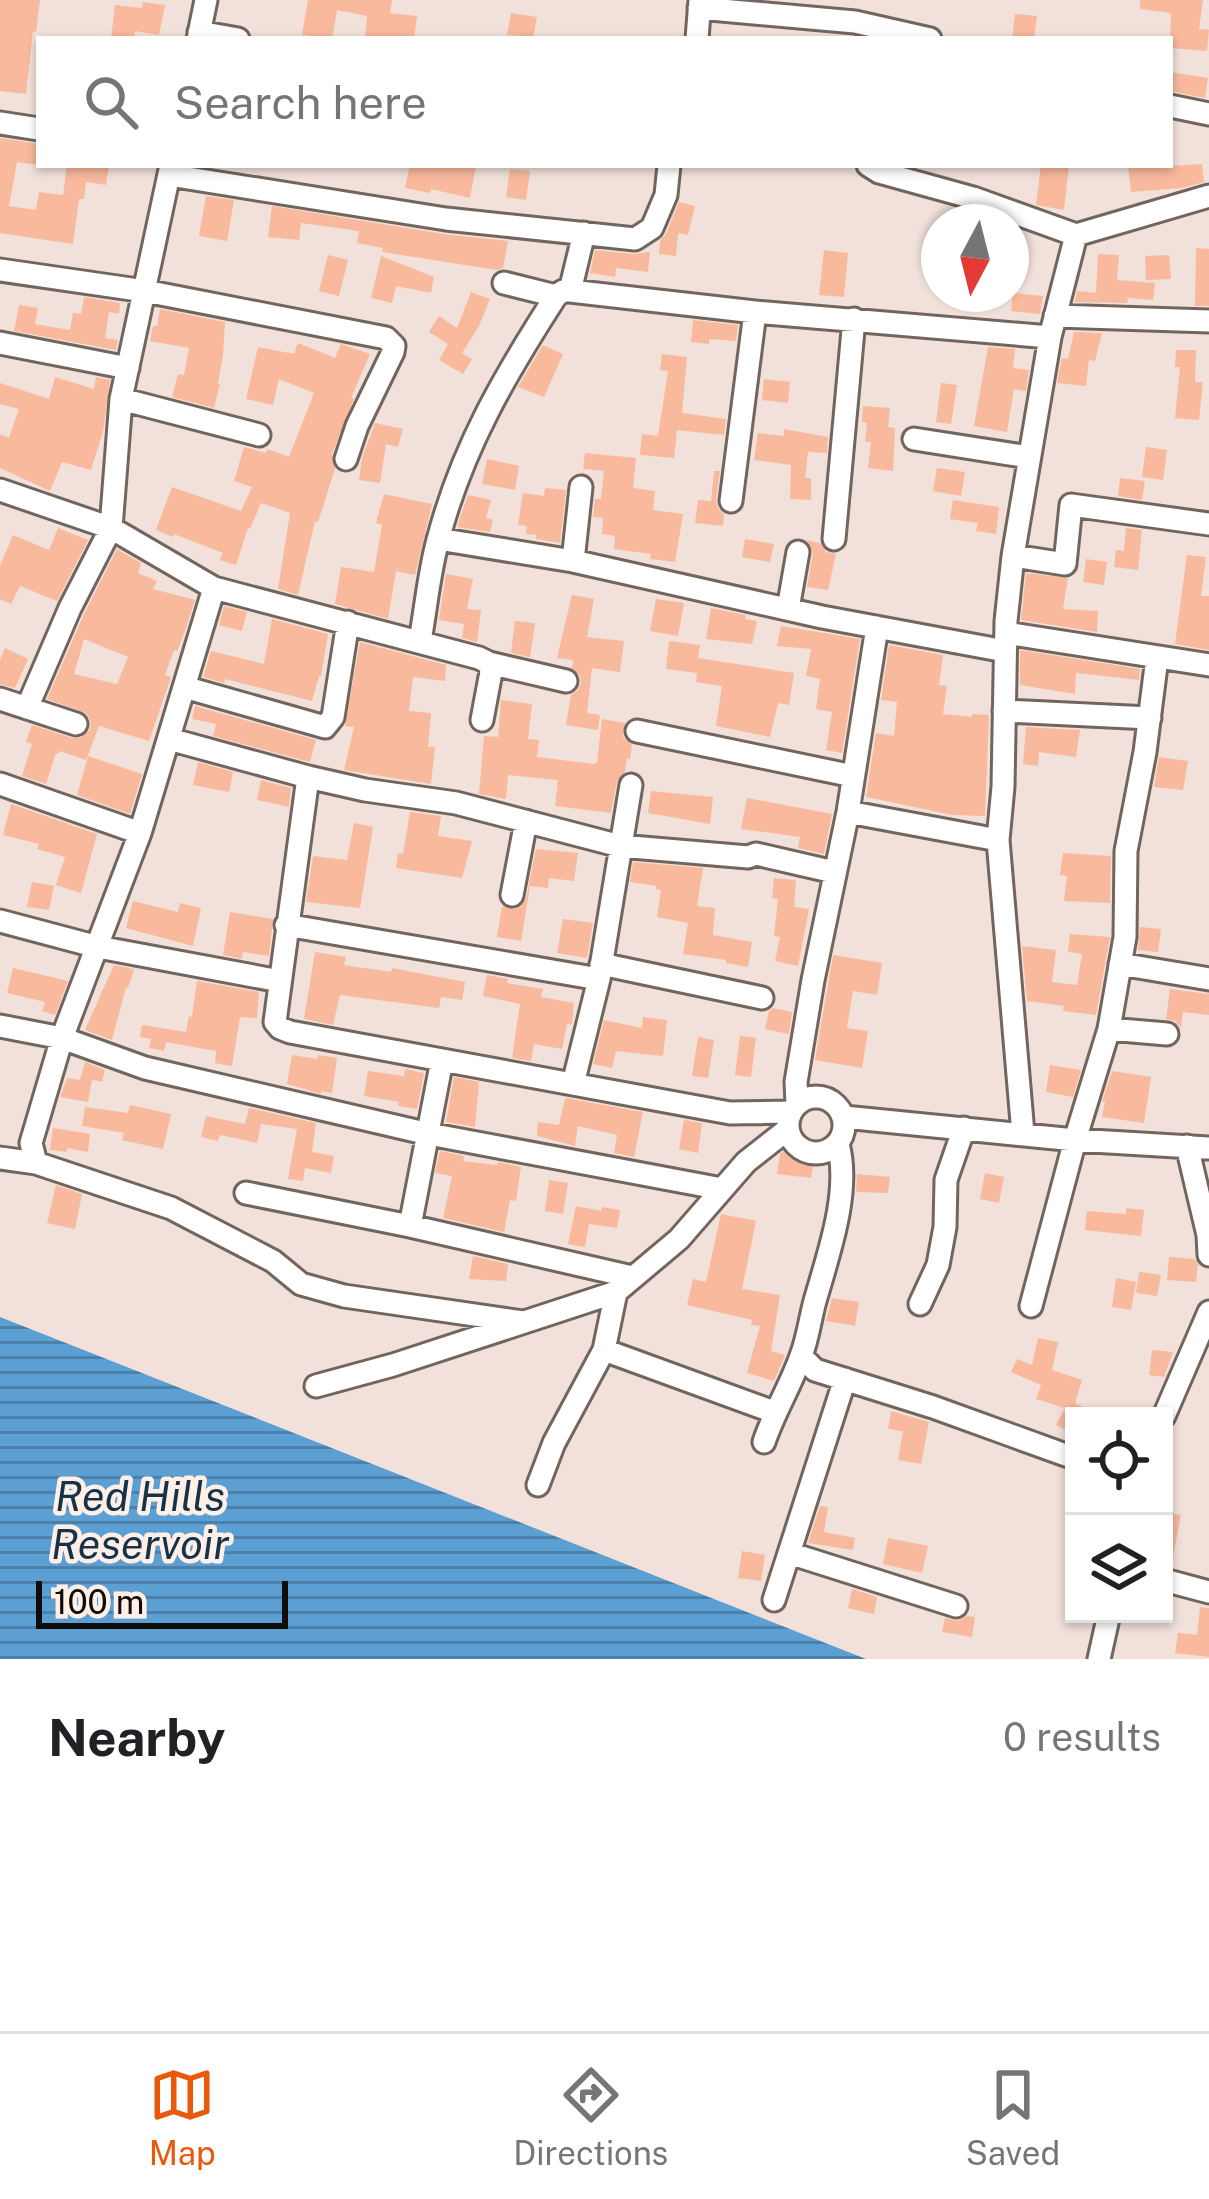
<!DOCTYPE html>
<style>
:root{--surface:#fff;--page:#f6f6f6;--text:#202124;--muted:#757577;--line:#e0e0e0;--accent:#ea580c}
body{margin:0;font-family:"Public Sans",sans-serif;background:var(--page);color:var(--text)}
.controls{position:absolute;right:36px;bottom:36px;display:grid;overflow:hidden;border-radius:0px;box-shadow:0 3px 9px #0004}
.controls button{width:108px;height:108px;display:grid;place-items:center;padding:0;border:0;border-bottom:3px solid var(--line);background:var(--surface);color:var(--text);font:60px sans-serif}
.compass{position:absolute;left:921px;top:204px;width:108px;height:108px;border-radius:50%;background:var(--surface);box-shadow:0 3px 9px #0004;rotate:187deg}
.scale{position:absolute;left:36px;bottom:30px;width:252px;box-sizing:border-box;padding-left:12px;border:6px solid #110c09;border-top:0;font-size:33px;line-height:42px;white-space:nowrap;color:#110c09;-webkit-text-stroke:9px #ffefe7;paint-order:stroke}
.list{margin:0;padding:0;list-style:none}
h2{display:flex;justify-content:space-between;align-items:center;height:156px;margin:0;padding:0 48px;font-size:51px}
h2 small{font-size:39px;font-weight:400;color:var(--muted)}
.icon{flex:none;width:66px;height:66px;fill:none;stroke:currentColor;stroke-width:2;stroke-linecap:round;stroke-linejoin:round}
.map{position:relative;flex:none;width:1209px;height:1659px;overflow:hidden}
.search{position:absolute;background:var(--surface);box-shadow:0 3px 9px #0004;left:36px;right:36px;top:36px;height:132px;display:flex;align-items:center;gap:30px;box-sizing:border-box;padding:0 42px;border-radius:0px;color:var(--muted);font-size:45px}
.sheet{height:372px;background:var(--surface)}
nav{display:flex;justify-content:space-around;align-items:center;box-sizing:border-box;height:168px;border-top:3px solid var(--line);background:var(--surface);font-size:33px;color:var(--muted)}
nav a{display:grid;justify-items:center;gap:6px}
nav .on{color:var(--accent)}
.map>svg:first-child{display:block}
.water{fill:url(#water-rules)}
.building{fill:#f8b99c;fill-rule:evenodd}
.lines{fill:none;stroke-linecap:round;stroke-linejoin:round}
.minor-casing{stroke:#72655e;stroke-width:27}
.minor{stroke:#fff;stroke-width:21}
.labels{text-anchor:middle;stroke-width:9;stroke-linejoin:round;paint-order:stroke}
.water-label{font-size:42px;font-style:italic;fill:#143248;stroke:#ffefe7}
</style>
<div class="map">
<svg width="1209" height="1659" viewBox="0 0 1209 1659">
<defs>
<pattern id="water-rules" width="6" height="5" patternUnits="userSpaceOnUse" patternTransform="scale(3)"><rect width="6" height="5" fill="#5b9fd3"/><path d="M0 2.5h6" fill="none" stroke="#4a80a9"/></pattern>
</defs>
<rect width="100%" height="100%" fill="#f1e1da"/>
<path class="water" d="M0,1317L866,1659H0Z"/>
<path class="building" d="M0,0H40L36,32L33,31L26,94L0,91Z
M308,0H392L390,13L417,16L414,39L365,36L367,16L337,10L332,39L302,35Z
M1140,0H1203L1199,29L1209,30L1207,51L1170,48L1171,13L1140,9Z
M143,2L165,5L159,35L135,31L134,39H111L115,5L142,8Z
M511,13L537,17L533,38L507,35Z
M1015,14L1037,16L1034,39H1012Z
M1170,72L1208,78L1205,98L1170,91Z
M0,138L39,144V165L17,162L9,206L36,210L39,192L63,195L67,165H109L106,185L86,182L84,199H79L73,244L0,233Z
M1202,164L1204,182L1182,188L1131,192L1128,165H1156V167Z
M410,165H476L470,198L431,189L430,193L405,188Z
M1041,165H1069L1064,210L1036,205Z
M510,169L530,171L526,200L506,197Z
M206,196L234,200L227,241L199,236Z
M679,202L695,206L688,235L678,233L676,256L659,254L660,241L666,234Z
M272,206L444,234L508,241L503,268L497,270L382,252L383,248L357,243L359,231L301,223L299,240L268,237Z
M1196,248L1209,249V306H1195Z
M595,250L633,254L650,252L648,272L616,268L615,277L590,273Z
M824,250L848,253L844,297L819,295Z
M1098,254L1119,255L1117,280L1155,283L1153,300L1128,298L1127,303L1075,302L1077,291L1096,293Z
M328,255L348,260L339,296L319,291Z
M1169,255L1171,279L1146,280L1145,256Z
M381,256L434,277L431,293L396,286L392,303L371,298Z
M471,292L490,299L479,326L462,353L472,359L463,374L439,360L448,344L429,332L439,316L457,328Z
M1013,293L1043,296L1040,314L1011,311Z
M84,297L120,303L119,314L109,312L105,338L118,340L116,350L14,331L19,305L38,308L35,324L70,330L73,313L81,314Z
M160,309L225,322L223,355L218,384H220L214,408L172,397L178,374L184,375L189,348L150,341L153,326H157Z
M693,320L738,325L736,341L709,339V344L691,342Z
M1074,332L1102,333L1095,361L1089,360L1086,386L1057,383L1062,358L1068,359Z
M298,343L335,358L341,344L370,354L351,398L354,399L332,454L335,469L318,522L315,521L298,595L278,589L290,513L261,503L250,529L248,528L236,565L220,560L223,553L174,534L173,537L156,530L172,487L241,511L252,487L234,481L244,447L266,453L267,449L289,457L314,393L279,379L273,405L246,399L258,347L294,354Z
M543,345L563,354L544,397L518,387Z
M988,347L1015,349L1013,368L1029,370L1026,391L1014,389L1007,432L974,426Z
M1176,350H1196L1195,382H1203L1199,420L1175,418L1180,367H1175Z
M662,354L687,357L682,413L726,419L724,435L677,430L674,458L640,455L642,434L658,436L668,371L660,370Z
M55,377L94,389L96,377L110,380L103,432L91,470L62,462L50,491L0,468V434L9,438L19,409L0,404V383L49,399Z
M764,379L790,382L788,403L762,400Z
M941,383L957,385L951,424L936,422Z
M863,406L890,408L888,427L895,428L893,471L868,468L871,442H865L867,423L862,422Z
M375,423L403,429L398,447L386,444L380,483L359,480L362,458Z
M784,429L828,437L827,453L808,452L805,478H811V500L790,499L791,465L754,460L758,433L784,436Z
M1146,447L1167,450L1163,480L1142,477Z
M585,453L636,458L633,488L655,491L653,510L683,514L675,562L650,559L651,554L614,549L615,536L602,534L603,518L593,517L595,499H601L604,471L583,469Z
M487,459L519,466L515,490L482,484Z
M937,468L965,472L961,496L933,491Z
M714,471H720L716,500L718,508L724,514L723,526L695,523L698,500L711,501Z
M1120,478L1145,481L1142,500L1118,496Z
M545,488L566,490L560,543L536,539V535L526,534L527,526L518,525L523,493L544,496Z
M384,494L432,504L415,575L396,571L388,619L335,604L341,567L374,572L382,525L376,523Z
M468,495L491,500L486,518L493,520L490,532L457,527Z
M953,500L999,507L996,534L976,531L978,523L950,519Z
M58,528L88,540L57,601L20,586L11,604L0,599V566L13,535L49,550Z
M1126,528L1142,530L1138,570L1114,567L1116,550L1124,551Z
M745,539L774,544L770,562L742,557Z
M807,540L820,543L826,552L836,554L828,590L807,587L813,553Z
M117,549L141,563L138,573L157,581L153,589L195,600L185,631L177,651L174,650L165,675L171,677L149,741L99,726L86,760L60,751L58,754L56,753L46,784L22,776L32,744L26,742L32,725L72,738H80L90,730L91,722L86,713L47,699L84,614ZM84,639L128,657L117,684L74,674Z
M1187,555L1206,557L1201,596H1209V650L1175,644Z
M1086,559L1107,562L1104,585L1083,582Z
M1026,573L1068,578L1063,609L1098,611L1097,632L1021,620Z
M446,574L473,579L467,609L481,610L477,642L462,638L464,624L439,620Z
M572,595L594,599L587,637L624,641L620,672L592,668L587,713L600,715L598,730L566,725L571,695L578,690L581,683L580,676L572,668L573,660L557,658Z
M656,599L684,603L678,636L650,631Z
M224,606L247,612L242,631L219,625Z
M711,608L746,615L745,619L757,621L752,644L706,639Z
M272,619L328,634L321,676H319L312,701L225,679L224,683L203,677L211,651L264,664Z
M515,621L535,623L530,657L511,653Z
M781,626L860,639L842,753L826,750L832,712L816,709L820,679L806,676L811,649L777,646Z
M669,641L700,645L698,658L794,673L789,705L778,703L770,737L716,726L722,686L696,682L697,673L666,669Z
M360,642L446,665L445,681L413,677L409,711L431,713L428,747H435L431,784L344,770L354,727L345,726Z
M889,645L943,655L939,685L947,686L943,714L972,717V714L989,715L985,816L953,815L866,797L876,733L894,736L897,702L881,700Z
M5,648L28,659L15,688L0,684V660Z
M1020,650L1140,669L1139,680L1076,673L1075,694L1020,685Z
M501,700L532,704L528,739L539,740L537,757L594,764L597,762L602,719L625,723L623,737L632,745L630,759L627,758L625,772L617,781L611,813L555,806L558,780L508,775L506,799L479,794L484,736L498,737Z
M195,706L316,740L310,762L213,736L216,724L192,719Z
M1026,727L1080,730L1076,757L1039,752L1038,766L1023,764Z
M88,756L142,774L130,814L77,795Z
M1159,757L1188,761L1183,790L1154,787Z
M198,762L233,772L229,792L193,785Z
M261,780L291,788L289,807L257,800Z
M651,791L713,797L710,824L648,813Z
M747,798L832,814L824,854L798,848L800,837L741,829Z
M11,804L97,834L81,893L56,885L65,857L37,849L39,844L3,835Z
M410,812L441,816L438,836L472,841L462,878L396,868L398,853L403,854Z
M354,823L373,827L360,908L306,902L313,856L347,860Z
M536,849L578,853L574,881L549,878L548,888L530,886L521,941L497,937L502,906L516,909L526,899Z
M1063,853L1111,856L1110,903L1064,901L1067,876L1060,875Z
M633,862L703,868L697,906L715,908L713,935L752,942L748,967L726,963V960L683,954L688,923L657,917L661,890L656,889V886L630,882Z
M774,878L796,880L794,907L809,909L798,966L775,961L780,937L774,936L778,899L772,898Z
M32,882L54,886L49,910L27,907Z
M133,901L178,912L180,903L201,908L193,946L126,928Z
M230,912L273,919L269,956L243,952L242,959L223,955Z
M563,919L593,923L587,958L557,953Z
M1140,927L1161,929L1158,952L1138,950Z
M1070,934L1110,937L1096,1015L1063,1011L1064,1006L1027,1001L1022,946L1056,950L1052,982L1077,985L1082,954L1068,952Z
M315,952L346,957L344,965L391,972L392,968L465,982L462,1000L441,997L439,1008L340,995L333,1025L304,1019Z
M833,955L882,963L877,995L853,991L847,1028L868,1031L862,1068L815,1060Z
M114,965L134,969L128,988L126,987L112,1040L85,1030Z
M13,968L68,981L55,1015L42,1011L45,1002L7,993Z
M487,975L508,979L507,983L543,989L541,997L574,1003L572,1025L567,1024L562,1049L534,1044L531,1061L512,1058L520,1004L483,996Z
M197,981L259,992L257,1018L240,1017L232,1066L215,1063L216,1051L166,1042L164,1051L149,1048L151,1039L140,1037L142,1025L186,1032L189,1016L192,1017Z
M1170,989L1209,994V1015L1183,1012L1181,1028L1175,1021L1166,1019Z
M773,1008L792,1012L789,1034L765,1029L769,1011Z
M643,1017L667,1020L663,1056L616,1051L612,1068L593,1064L604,1020L642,1028Z
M740,1036L756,1038L751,1077L735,1075Z
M698,1037L714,1040L708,1078L692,1076Z
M292,1055L317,1059L318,1055L337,1058L332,1093L321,1091V1094L287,1084Z
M85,1062L105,1070L102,1082L92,1080L88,1102L60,1097L67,1078L80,1080Z
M1050,1065L1081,1070L1073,1097L1046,1092Z
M405,1069L424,1073L417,1109L398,1106L399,1102L364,1096L368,1071L404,1076Z
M1112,1071L1151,1077L1144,1123L1102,1117L1105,1102H1102Z
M454,1077L479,1082L475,1127L446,1122Z
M565,1098L643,1112L634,1157L614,1153L617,1135L578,1126L575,1146L537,1136L538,1122L559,1125Z
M130,1105L171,1114L163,1149L122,1140L124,1133L82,1126L85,1107L128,1113Z
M249,1108L316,1123L312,1152L334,1156L331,1173L305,1168L303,1181L288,1179L297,1129L261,1124L257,1143L220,1135L218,1141L201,1137L206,1116L245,1124Z
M684,1120L702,1123L698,1153L679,1149Z
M53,1128L90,1134L88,1152L67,1148V1152L50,1150Z
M440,1151L464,1156L463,1161L497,1165L498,1162L521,1167L516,1201L510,1200L504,1232L443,1218L452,1176L435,1173Z
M784,1151L815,1155L811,1178L777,1174L780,1154Z
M985,1173L1004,1177L999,1203L980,1199Z
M857,1174L890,1177L888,1193L856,1192Z
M549,1180L568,1183L563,1214L545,1211Z
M56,1185L82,1194L75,1229L47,1223Z
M576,1206L601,1211L602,1207L620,1210L617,1228L589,1224L585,1247L568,1244Z
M1126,1208L1144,1210L1141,1236L1085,1230L1087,1211L1126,1214Z
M721,1214L756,1221L742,1289L780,1295L771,1351L785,1355L774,1381L747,1373L760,1326L751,1325L752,1320L687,1305L693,1279L706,1282Z
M473,1256L508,1264L506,1281L469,1279Z
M1169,1257L1195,1259L1198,1265L1196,1282L1167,1280Z
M1139,1272L1161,1275L1157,1296L1136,1293Z
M1116,1278L1136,1282L1131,1310L1112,1307Z
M832,1298L859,1302L855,1326L826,1321Z
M1038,1338L1058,1342L1052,1370L1082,1380L1075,1403L1103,1416H1074V1434L1056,1425L1065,1408L1036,1399L1041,1385L1011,1372L1017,1359L1032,1365Z
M1152,1350L1173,1352L1164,1377L1149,1375Z
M891,1411L929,1422L921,1464L898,1460L903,1431L888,1429Z
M820,1506L828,1507L824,1532L855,1538L853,1550L808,1543Z
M1164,1512L1181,1515L1171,1566L1164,1565Z
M888,1538L928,1546L922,1573L883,1564Z
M742,1551L765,1555L761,1581L738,1578Z
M852,1589L877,1597L874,1614L848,1608Z
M1200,1607L1209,1608V1657L1175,1653L1178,1633L1197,1635Z
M967,1616L975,1617L972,1637L942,1632L945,1618L958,1621Z"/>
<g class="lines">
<g class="minor-casing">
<path id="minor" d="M699,8L855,22L930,39
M199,32L238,39
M198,39L206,0
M697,39L700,0
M1170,106L1209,114
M0,123L39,129
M171,165L121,399L111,528L214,588L140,833L62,1038L31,1143L36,1163L171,1208L273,1261L301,1284L344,1296L523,1322
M868,165L879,172L973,198L1076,235L1209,196
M169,175L446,219L635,239L652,228L666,195L669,165
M0,270L145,291L386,338L394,346L393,352L357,426L346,459
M504,283L556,296L563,291H570L755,312L1050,337
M570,291L584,233
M1055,316L1209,321
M0,343L128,368
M121,399L259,435
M914,439L1029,457
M0,490L111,528L70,608L27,708
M731,501L755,312
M438,539L573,561L822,617L1005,651
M834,539L854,319
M1013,556L1065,564L1071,505L1209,524
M573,561L581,487
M214,588L479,658L489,663L491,672L482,720
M788,609L798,552
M1006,633L1209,665
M420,641C426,608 429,572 438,540C462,448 505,375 556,296
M489,663L566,681
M184,687L325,727L333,717L348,622
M0,699L76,724
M1004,711L1150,718
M637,731L853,776
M169,739L308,777L365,790L456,803L620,846L748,857L756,854L834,872
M308,777L275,1022L280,1028L290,1032L730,1113L791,1112
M0,784L140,833
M848,812L998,840
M512,895L526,821
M0,921L98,947L280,981
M286,925L599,979L631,785
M601,964L762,998
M1120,964L1209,979
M0,1026L62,1038L145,1068L429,1134L722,1189
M1109,1029L1167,1034
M573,1084L599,979
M788 1125a28 28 0 1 1 56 0a28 28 0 1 1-56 0Z
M797,1104L796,1082L813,980L848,812L877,627
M844,1117L1075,1140L1209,1148
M1023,1134L998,840L1003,787L1006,621L1013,556L1050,337L1076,235
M1187,1146L1208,1235L1209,1255
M0,1158L36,1163
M246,1193L410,1226L632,1277
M410,1226L442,1060
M920,1304L938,1265L945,1227L946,1180L964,1128
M1031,1306L1075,1140L1109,1029L1125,937L1126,851L1145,752L1157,658
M604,1350L774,1412
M801,1356L815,1370L933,1407L1074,1458
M316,1386L393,1365L616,1292L679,1239L746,1162L788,1129
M1164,1416L1209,1312
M764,1442C774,1412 791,1385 801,1356C808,1338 810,1319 815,1301C828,1255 851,1192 838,1144
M538,1485L554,1443L604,1350L616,1292
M789,1553L956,1606
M1164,1580L1209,1592
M774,1600L845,1379
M1099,1659L1109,1614"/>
</g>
<use href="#minor" class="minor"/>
</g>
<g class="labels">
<g class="water-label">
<text x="140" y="1511">Red Hills<tspan x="140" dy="48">Reservoir</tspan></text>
</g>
</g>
</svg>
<div class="controls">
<button><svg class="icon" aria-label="locate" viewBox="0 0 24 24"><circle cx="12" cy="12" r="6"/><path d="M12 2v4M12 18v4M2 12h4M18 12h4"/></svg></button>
<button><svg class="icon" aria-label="layers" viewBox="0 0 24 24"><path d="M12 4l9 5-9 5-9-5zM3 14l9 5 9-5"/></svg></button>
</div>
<svg class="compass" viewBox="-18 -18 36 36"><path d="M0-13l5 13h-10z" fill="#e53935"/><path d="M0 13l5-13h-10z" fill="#757577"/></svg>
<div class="scale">100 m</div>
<div class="search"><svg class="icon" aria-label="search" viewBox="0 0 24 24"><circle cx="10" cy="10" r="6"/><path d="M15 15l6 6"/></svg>Search here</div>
</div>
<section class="sheet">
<h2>Nearby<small>0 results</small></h2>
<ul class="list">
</ul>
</section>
<nav>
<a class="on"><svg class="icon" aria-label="map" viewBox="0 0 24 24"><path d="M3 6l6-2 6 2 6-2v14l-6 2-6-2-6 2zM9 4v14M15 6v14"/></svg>Map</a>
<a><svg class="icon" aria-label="directions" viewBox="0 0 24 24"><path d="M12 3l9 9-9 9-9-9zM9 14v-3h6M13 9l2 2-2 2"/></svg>Directions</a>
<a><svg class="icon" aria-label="saved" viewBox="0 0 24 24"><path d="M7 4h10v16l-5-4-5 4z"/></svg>Saved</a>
</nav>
